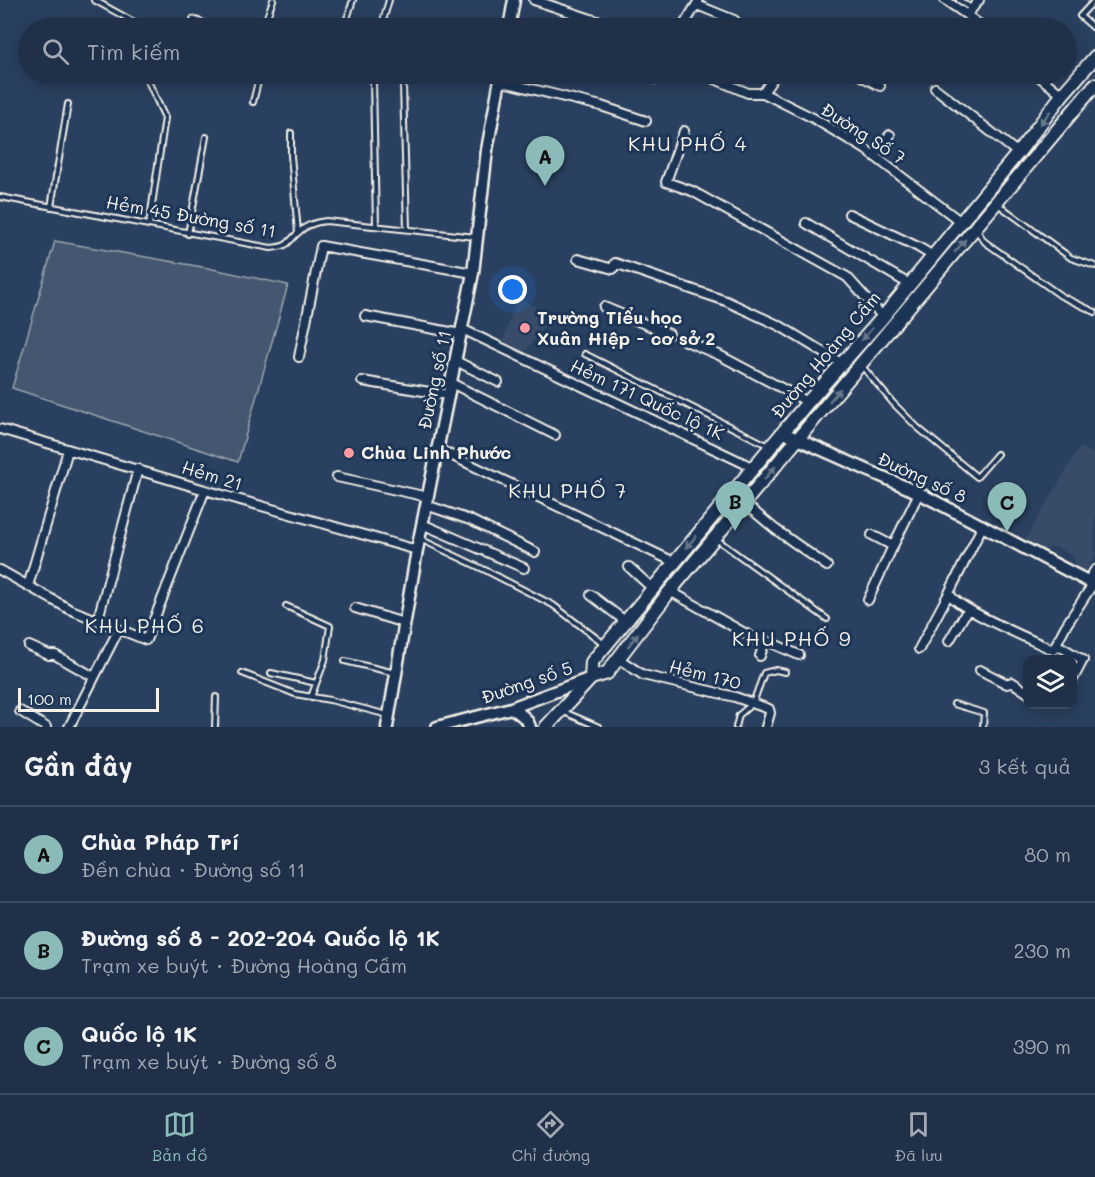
<!DOCTYPE html>
<html lang="vi">
<meta charset="utf-8">
<style>
:root{--surface:#203048;--page:#28384f;--text:#f1f3f6;--muted:#a2a9b4;--line:#3d4b60;--accent:#8bbbb9}
body{margin:0;font-family:Mali,sans-serif;background:var(--page);color:var(--text)}
.controls{position:absolute;right:18px;bottom:18px;display:grid;overflow:hidden;border-radius:12px;box-shadow:0 3px 15px #0003}
.controls button{width:54px;height:54px;display:grid;place-items:center;padding:0;border:0;border-bottom:2px solid var(--line);background:var(--surface);color:var(--text);font:30px sans-serif}
.scale{position:absolute;left:18px;bottom:15px;width:141px;box-sizing:border-box;padding-left:6px;border:3px solid #f4f1e8;border-top:0;font-size:16px;line-height:21px;white-space:nowrap;color:#f4f1e8;-webkit-text-stroke:4px #1d3557;paint-order:stroke}
.you{position:absolute;left:513px;top:290px;width:21px;height:21px;margin:-15px;border:4px solid #fff;border-radius:50%;background:#1a73e8;box-shadow:0 0 0 9px #1a73e833}
.badge{display:grid;place-items:center;width:39px;height:39px;border-radius:50%;background:var(--accent);color:#111;font-size:20px;font-weight:700}
.pin{position:absolute;translate:-50% -50px;filter:drop-shadow(0 2px 3px #0008)}
.pin::after{content:'';position:absolute;top:32px;width:21px;height:18px;background:inherit;clip-path:polygon(0 0,100% 0,50% 100%)}
.list{margin:0;padding:0;list-style:none}
h2{display:flex;justify-content:space-between;align-items:center;height:78px;margin:0;padding:0 24px;font-size:26px}
h2 small{font-size:20px;font-weight:400;color:var(--muted)}
.list li{display:grid;grid-template-columns:39px 1fr auto;gap:18px;align-items:center;box-sizing:border-box;height:96px;padding:0 24px;border-top:2px solid var(--line)}
.list b{display:block;font-size:22px;white-space:nowrap}
.list p{margin:0;font-size:20px;white-space:nowrap;color:var(--muted)}
.list em{font-size:20px;font-style:normal;color:var(--muted)}
.icon{flex:none;width:33px;height:33px;fill:none;stroke:currentColor;stroke-width:2;stroke-linecap:round;stroke-linejoin:round}
.map{position:relative;flex:none;width:1095px;height:727px;overflow:hidden}
.search{position:absolute;background:var(--surface);box-shadow:0 3px 15px #0003;left:18px;right:18px;top:18px;height:66px;display:flex;align-items:center;gap:15px;box-sizing:border-box;padding:0 21px;border-radius:33px;color:var(--muted);font-size:22px}
.sheet{height:366px;background:var(--surface)}
nav{display:flex;justify-content:space-around;align-items:center;box-sizing:border-box;height:84px;border-top:2px solid var(--line);background:var(--surface);font-size:16px;color:var(--muted)}
nav a{display:grid;justify-items:center;gap:3px}
nav .on{color:var(--accent)}
.map>svg:first-child{display:block}
.built{fill:#374c69}
.pitch{fill:#445771;stroke:#9ca4ac;stroke-width:1.5}
.lines{fill:none;stroke-linecap:round;stroke-linejoin:round}
.lane-casing{stroke:#f4f1e8;stroke-width:8}
.street-casing{stroke:#f4f1e8;stroke-width:12}
.secondary-casing{stroke:#f4f1e8;stroke-width:15}
.primary-casing{stroke:#f4f1e8;stroke-width:16}
.lane{stroke:#1d3557;stroke-width:4}
.street{stroke:#1d3557;stroke-width:8}
.secondary{stroke:#1d3557;stroke-width:10}
.primary{stroke:#1d3557;stroke-width:12}
.oneway{fill:#68778a}
.poi-dot{fill:#ff9aa2;stroke:#1d3557;stroke-width:2}
.labels{text-anchor:middle;stroke-width:6;stroke-linejoin:round;paint-order:stroke}
.street-label{font-size:18px;fill:#f4f1e8;stroke:#1d3557}
.poi-label{font-size:18px;font-weight:bold;fill:#f4f1e8;stroke:#1d3557;text-anchor:start}
.neighbourhood-label{font-size:20px;letter-spacing:1.5px;fill:#f4f1e8;stroke:#1d3557}
</style>
<div class="map">
<svg width="1095" height="727" viewBox="0 0 1095 727">
<rect width="100%" height="100%" fill="#2a4060"/>
<filter id="ink" filterUnits="userSpaceOnUse"><feTurbulence type="fractalNoise" baseFrequency=".0167" numOctaves="2"/><feDisplacementMap in="SourceGraphic" scale="12" xChannelSelector="R" yChannelSelector="G"/><feConvolveMatrix kernelMatrix="1 2 1 2 8 2 1 2 1" color-interpolation-filters="sRGB"/></filter>
<g filter="url(#ink)">
<path class="built" d="M517,297L551,316L525,353L503,341Z
M1080,447L1095,454V556L1084,575L1078,571L1073,556L1055,546L1043,550L1025,540Z"/>
<path class="pitch" d="M55,241L208,268L288,285L238,462L12,388Z"/>
<g class="lines">
<g class="lane-casing">
<path id="lane" d="M94,0L145,28
M959,0L971,8
M1095,0L1080,16L1095,29
M193,19L217,28
M263,28L273,0
M344,28L353,0
M381,28L389,0
M148,74V81L165,118L149,225
M373,81L376,226
M403,85L407,229
M253,102L260,74
M291,133V156L298,232
M0,197L271,248C291,246 286,243 299,232C306,225 317,222 326,221L476,237
M999,205L1071,258L1095,266
M51,207L68,104
M977,231L985,242L1061,296L1095,312
M188,234L206,137
M585,354L769,446
M861,365L893,403L917,427L977,477L997,454
M420,539L485,570L553,605L603,643
M716,539L827,619
M286,606L330,626L325,660L311,697
M345,661L395,673
M242,673L295,694L330,700L388,715
M271,673L316,683
M954,704L984,713L983,727
M564,712L599,727
M215,727L216,697
M736,727L739,715L753,703L764,673L776,670L785,672"/>
</g>
<g class="street-casing">
<path id="street" d="M534,0L618,28
M945,0L967,15L984,28
M697,5L734,20L742,28
M967,15L979,0
M682,28L698,2
M703,74L748,93H763
M776,74L763,93L813,118L865,149L961,222
M857,74L880,86
M1036,74L1062,95
M656,79L658,74
M499,81L601,106L646,121
M935,88L1018,153
M684,131L666,182L692,191L847,277L883,317
M874,156L890,135
M849,214L918,247L933,256
M806,223L909,284
M578,259L613,269L615,263L726,301L780,326L841,363
M604,307L669,334
M365,316L461,334
M462,329L754,468
M681,339L719,355L808,402
M299,357L321,246L473,273
M456,361L498,382
M362,381L448,395
M451,383L555,435
M0,429L205,490L417,550
M438,449L674,562
M337,477L428,497
M744,503L775,529L827,566
M426,505L470,520L535,552
M422,524L524,568
M983,525L949,593C956,609 1033,640 1053,650L1065,627L1093,584
M872,535L893,546L919,493
M629,567L652,588
M0,570L69,609L146,640L205,490
M1088,581L1095,570
M28,586L68,450
M670,591L764,644L760,656
M591,595L625,621
M868,600L893,546
M355,608L404,623
M98,619L138,469
M949,641L968,609
M764,644L767,641L799,655
M1056,644L1083,660L1072,681
M29,646L49,655H55L94,677
M919,649L949,593
M619,659L643,675L735,697L769,709L770,713L766,727
M980,670L1007,684L1012,682L1028,693
M20,711L46,727
M69,727L119,629"/>
</g>
<g class="secondary-casing">
<path id="secondary" d="M509,28L514,0
M784,433L919,493L1095,585
M511,708C520,713 527,718 530,727
M387,727L417,550L473,273L487,150L501,74
M437,727L511,708L591,678"/>
</g>
<g class="primary-casing">
<path id="primary" d="M591,678L592,662L606,645L808,402L883,317L1018,153L1062,95L1095,57
M546,727L591,678L607,673L670,591L1095,85"/>
</g>
<use href="#lane" class="lane"/>
<use href="#street" class="street"/>
<use href="#secondary" class="secondary"/>
<use href="#primary" class="primary"/>
</g>
<defs><path id="oneway-solid" d="M-6-.8H1V-3.2L6.5 0L1 3.2V.8H-6Z" transform="scale(1.5)"/></defs>
<g class="oneway">
<use href="#oneway-solid" transform="translate(1045 118) rotate(127)"/>
<use href="#oneway-solid" transform="translate(960 246) rotate(-50)"/>
<use href="#oneway-solid" transform="translate(867 334) rotate(132)"/>
<use href="#oneway-solid" transform="translate(835 395) rotate(-50)"/>
<use href="#oneway-solid" transform="translate(770 473) rotate(-50)"/>
<use href="#oneway-solid" transform="translate(691 542) rotate(130)"/>
<use href="#oneway-solid" transform="translate(633 640) rotate(-53)"/>
</g>
</g>
<g class="poi-dot">
<circle cx="525" cy="328" r="6"/>
<circle cx="349" cy="453" r="6"/>
</g>
<g class="labels">
<g class="street-label">
<text transform="translate(863 134) rotate(33)" y="6">Đường Số 7</text>
<text transform="translate(191 217) rotate(10)" y="6">Hẻm 45 Đường số 11</text>
<text transform="translate(826 355) rotate(-50)" y="6">Đường Hoàng Cầm</text>
<text transform="translate(435 380) rotate(-78)" y="6">Đường số 11</text>
<text transform="translate(647 400) rotate(25)" y="6">Hẻm 171 Quốc lộ 1K</text>
<text transform="translate(212 476) rotate(17)" y="6">Hẻm 21</text>
<text transform="translate(922 478) rotate(25)" y="6">Đường số 8</text>
<text transform="translate(705 675) rotate(14)" y="6">Hẻm 170</text>
<text transform="translate(527 683) rotate(-19)" y="6">Đường số 5</text>
</g>
<g class="poi-label">
<text x="537" y="324">Trường Tiểu học<tspan x="537" dy="21">Xuân Hiệp - cơ sở 2</tspan></text>
<text x="361" y="459">Chùa Linh Phước</text>
</g>
<g class="neighbourhood-label">
<text x="688" y="151">KHU PHỐ 4</text>
<text x="568" y="498">KHU PHỐ 7</text>
<text x="145" y="633">KHU PHỐ 6</text>
<text x="792" y="646">KHU PHỐ 9</text>
</g>
</g>
</svg>
<div class="controls">
<button><svg class="icon" aria-label="layers" viewBox="0 0 24 24"><path d="M12 4l9 5-9 5-9-5zM3 14l9 5 9-5"/></svg></button>
</div>
<div class="scale">100 m</div>
<div class="you"></div>
<div class="pin badge" style="left:545px;top:186px">A</div>
<div class="pin badge" style="left:735px;top:531px">B</div>
<div class="pin badge" style="left:1007px;top:532px">C</div>
<div class="search"><svg class="icon" aria-label="search" viewBox="0 0 24 24"><circle cx="10" cy="10" r="6"/><path d="M15 15l6 6"/></svg>Tìm kiếm</div>
</div>
<section class="sheet">
<h2>Gần đây<small>3 kết quả</small></h2>
<ul class="list">
<li><span class="badge">A</span><div><b>Chùa Pháp Trí</b><p>Đền chùa · Đường số 11</p></div><em>80 m</em></li>
<li><span class="badge">B</span><div><b>Đường số 8 - 202-204 Quốc lộ 1K</b><p>Trạm xe buýt · Đường Hoàng Cầm</p></div><em>230 m</em></li>
<li><span class="badge">C</span><div><b>Quốc lộ 1K</b><p>Trạm xe buýt · Đường số 8</p></div><em>390 m</em></li>
</ul>
</section>
<nav>
<a class="on"><svg class="icon" aria-label="map" viewBox="0 0 24 24"><path d="M3 6l6-2 6 2 6-2v14l-6 2-6-2-6 2zM9 4v14M15 6v14"/></svg>Bản đồ</a>
<a><svg class="icon" aria-label="directions" viewBox="0 0 24 24"><path d="M12 3l9 9-9 9-9-9zM9 14v-3h6M13 9l2 2-2 2"/></svg>Chỉ đường</a>
<a><svg class="icon" aria-label="saved" viewBox="0 0 24 24"><path d="M7 4h10v16l-5-4-5 4z"/></svg>Đã lưu</a>
</nav>
